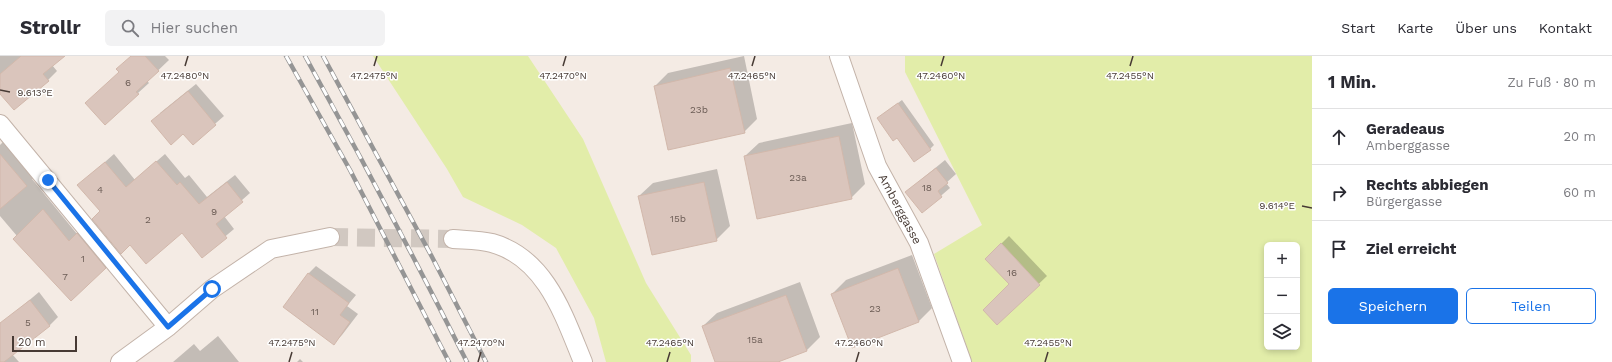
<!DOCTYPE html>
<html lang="de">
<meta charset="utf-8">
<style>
:root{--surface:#fff;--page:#f2f2f3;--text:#2b2b33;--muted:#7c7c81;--line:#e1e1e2;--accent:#1a73e8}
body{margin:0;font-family:"Work Sans",sans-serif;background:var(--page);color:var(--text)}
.controls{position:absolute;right:12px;bottom:12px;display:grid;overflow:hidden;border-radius:6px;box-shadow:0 2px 6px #0003}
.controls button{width:36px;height:36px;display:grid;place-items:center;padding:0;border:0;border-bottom:1px solid var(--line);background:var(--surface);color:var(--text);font:20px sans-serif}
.scale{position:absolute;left:12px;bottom:10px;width:65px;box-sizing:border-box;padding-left:4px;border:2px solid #473a34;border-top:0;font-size:11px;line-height:14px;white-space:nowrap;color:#473a34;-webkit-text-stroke:3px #fff;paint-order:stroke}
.stop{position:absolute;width:12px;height:12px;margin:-9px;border:3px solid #1a73e8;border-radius:50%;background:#fff}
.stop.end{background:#1a73e8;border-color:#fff;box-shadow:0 1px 4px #0008}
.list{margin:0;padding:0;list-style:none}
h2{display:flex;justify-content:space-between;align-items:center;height:52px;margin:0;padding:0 16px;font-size:17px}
h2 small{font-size:13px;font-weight:400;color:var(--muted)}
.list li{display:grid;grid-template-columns:26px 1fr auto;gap:12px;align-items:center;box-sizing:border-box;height:56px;padding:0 16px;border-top:1px solid var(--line)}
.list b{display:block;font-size:15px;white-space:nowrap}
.list p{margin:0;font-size:13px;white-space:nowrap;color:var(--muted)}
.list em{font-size:13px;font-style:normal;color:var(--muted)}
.actions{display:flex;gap:8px;padding:12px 16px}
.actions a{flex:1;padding:9px 0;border:1px solid var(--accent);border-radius:6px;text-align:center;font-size:14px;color:var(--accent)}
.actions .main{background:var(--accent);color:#fff}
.icon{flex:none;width:22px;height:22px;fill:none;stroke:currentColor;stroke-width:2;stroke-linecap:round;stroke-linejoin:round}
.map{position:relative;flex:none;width:1312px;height:306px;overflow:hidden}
header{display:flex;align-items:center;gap:24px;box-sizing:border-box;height:56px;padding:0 20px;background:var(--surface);border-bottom:1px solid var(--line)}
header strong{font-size:19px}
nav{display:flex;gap:22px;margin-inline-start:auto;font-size:14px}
.search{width:280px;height:36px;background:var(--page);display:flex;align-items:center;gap:10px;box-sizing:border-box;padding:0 14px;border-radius:6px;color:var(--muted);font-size:15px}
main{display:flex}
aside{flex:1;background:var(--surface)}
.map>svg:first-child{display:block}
.green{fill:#e2eda9;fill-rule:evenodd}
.shadow{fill:#0003}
.building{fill:#dac5bc;stroke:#d2b8ab}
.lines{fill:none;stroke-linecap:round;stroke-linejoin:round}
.minor-tunnel{stroke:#d1c8c1;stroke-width:18;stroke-dasharray:18 9;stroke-linecap:butt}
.minor-casing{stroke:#c3b3a9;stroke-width:20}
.minor{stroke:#fff;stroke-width:18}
.rail-casing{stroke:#959595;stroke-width:4.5}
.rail{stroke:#fff;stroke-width:3;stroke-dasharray:9;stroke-linecap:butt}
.route{stroke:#1a73e8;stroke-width:5}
.ticks{fill:none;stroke:#473a34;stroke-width:1.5}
.labels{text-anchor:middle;stroke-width:3;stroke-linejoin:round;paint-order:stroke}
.number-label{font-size:10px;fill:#6c5d56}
.street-label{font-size:12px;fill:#473a34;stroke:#fff}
.ticks-label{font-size:10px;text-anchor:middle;fill:#473a34;stroke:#fff;stroke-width:3;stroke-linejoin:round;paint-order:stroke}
</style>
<header>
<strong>Strollr</strong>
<div class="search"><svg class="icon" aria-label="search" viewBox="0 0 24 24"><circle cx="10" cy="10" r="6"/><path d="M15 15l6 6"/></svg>Hier suchen</div>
<nav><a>Start</a><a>Karte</a><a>Über uns</a><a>Kontakt</a></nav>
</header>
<main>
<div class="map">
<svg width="1312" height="306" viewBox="0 0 1312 306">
<rect width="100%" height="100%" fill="#f4ebe4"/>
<path class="green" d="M373,0H528L583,83L646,227L691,299V306H606L594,262L556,192L522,169L463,141L447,113Z
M905,0H1312V306H972L934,198L982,169L905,16ZM1267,189H1297V291H1267Z"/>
<path class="shadow" d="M0,0H63L52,9L57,15L48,24L0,36Z
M131,0H165L169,4L147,25L149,27L105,67L120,16Z
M744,0L757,63L744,76L655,30L668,17Z
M196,28L224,60L193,87L183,77L160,57Z
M902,44L934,89L930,93L883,58Z
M852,67L865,128L851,142L745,100L759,87Z
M4,85L34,122L32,123L77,178L85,170L113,204L105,212L17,180L0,160V89Z
M114,98L135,124L165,98L185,122L189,119L207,141L235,119L250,137L224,160L234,173L202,200L182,175L101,155L79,129Z
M945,104L956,118L946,127L950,132L922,156L906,136Z
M717,113L730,170L716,184L639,140L653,127Z
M1009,180L1047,220L997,268L1010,228L986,203Z
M912,199L932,252L918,266L832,238L846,224Z
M316,210L356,239L347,250L358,258L342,279L334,287L308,218Z
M800,226L820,281L807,294L776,306H716L703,270L717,257Z
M39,236L58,261L50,269L12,298L19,306H0V280L7,263Z
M218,280L239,306H173L194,288L200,295Z
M300,303L303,306H297Z"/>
<path class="building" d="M21,0H65L43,18L49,25L14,54L0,38V18Z
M131,0H145L159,15L136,36L139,38L105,69L85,47L119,16L116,13Z
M730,12L745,77L668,94L654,30Z
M188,35L216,69L193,89L183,78L171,89L151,65Z
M898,47L931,94L914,106L897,82L893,85L877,62Z
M839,80L852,143L757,163L744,100Z
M0,98L27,130L0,153Z
M156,105L177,129L180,126L199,148L227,126L243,146L216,168L227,182L202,202L182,177L146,208L130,189L121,198L92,163L100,155L77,129L105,106L126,131Z
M936,112L948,127L938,135L942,141L922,157L905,136Z
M704,126L717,185L652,199L638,140Z
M43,153L69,185L77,177L106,212L71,245L13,183Z
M1001,187L1040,229L997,269L983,254L1009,228L985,203Z
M898,212L919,266L852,292L831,238Z
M308,217L349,247L340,259L350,266L334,289L283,251Z
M786,239L807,295L778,306H715L702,270Z
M30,244L50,270L4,306H0V267Z"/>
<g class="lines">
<path class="minor-tunnel" d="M330,181L453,183"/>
<g class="minor-casing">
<path id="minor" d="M839,0L877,110L919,187L962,306
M0,68L168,271
M453,183C466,184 480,184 492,187C546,202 564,260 583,306
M120,306L168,271L212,233L271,193L330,181"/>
</g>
<use href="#minor" class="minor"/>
<g class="rail-casing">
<path id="rail" d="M286,0L350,114L449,306
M305,0C361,101 415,203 467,306
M323,0L431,199L486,306"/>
</g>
<use href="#rail" class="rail"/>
</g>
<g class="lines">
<path class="route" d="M48,124L168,271L212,233"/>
</g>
<path class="ticks" d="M185,10L188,0M374,10L377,0M563,10L566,0M752,10L755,0M941,10L944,0M1130,10L1133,0M0,34L10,36M1302,150L1312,152M289,306L292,296M478,306L481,296M667,306L670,296M856,306L859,296M1045,306L1048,296"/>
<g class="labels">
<g class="number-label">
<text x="128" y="30">6</text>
<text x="699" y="57">23b</text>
<text x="798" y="125">23a</text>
<text x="927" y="135">18</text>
<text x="100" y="137">4</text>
<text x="214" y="159">9</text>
<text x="678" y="166">15b</text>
<text x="148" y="167">2</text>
<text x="83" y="206">1</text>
<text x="1012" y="220">16</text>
<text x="65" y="224">7</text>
<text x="875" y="256">23</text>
<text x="315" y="259">11</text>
<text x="28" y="270">5</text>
<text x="755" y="287">15a</text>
</g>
<g class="street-label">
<text transform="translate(900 153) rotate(62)" y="4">Amberggasse</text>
</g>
</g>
<g class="ticks-label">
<text x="185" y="23">47.2480°N</text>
<text x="374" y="23">47.2475°N</text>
<text x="563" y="23">47.2470°N</text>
<text x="752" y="23">47.2465°N</text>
<text x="941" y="23">47.2460°N</text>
<text x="1130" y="23">47.2455°N</text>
<text x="35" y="40">9.613°E</text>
<text x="1277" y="153">9.614°E</text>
<text x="859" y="290">47.2460°N</text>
<text x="1048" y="290">47.2455°N</text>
<text x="292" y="290">47.2475°N</text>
<text x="481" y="290">47.2470°N</text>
<text x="670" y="290">47.2465°N</text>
</g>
</svg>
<div class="controls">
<button>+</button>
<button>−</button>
<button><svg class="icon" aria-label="layers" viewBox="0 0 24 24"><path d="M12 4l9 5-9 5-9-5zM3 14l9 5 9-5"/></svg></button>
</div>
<div class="scale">20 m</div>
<div class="stop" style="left:212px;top:233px"></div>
<div class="stop end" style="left:48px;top:124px"></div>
</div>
<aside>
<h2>1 Min.<small>Zu Fuß · 80 m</small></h2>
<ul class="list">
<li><svg class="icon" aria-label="ahead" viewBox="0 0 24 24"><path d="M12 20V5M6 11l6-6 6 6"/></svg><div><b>Geradeaus</b><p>Amberggasse</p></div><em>20 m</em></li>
<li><svg class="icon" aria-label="right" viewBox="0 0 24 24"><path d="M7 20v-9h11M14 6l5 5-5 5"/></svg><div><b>Rechts abbiegen</b><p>Bürgergasse</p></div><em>60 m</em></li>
<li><svg class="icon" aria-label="arrive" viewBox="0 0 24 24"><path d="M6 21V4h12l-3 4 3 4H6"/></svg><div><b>Ziel erreicht</b></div></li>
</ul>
<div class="actions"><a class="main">Speichern</a><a>Teilen</a></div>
</aside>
</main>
